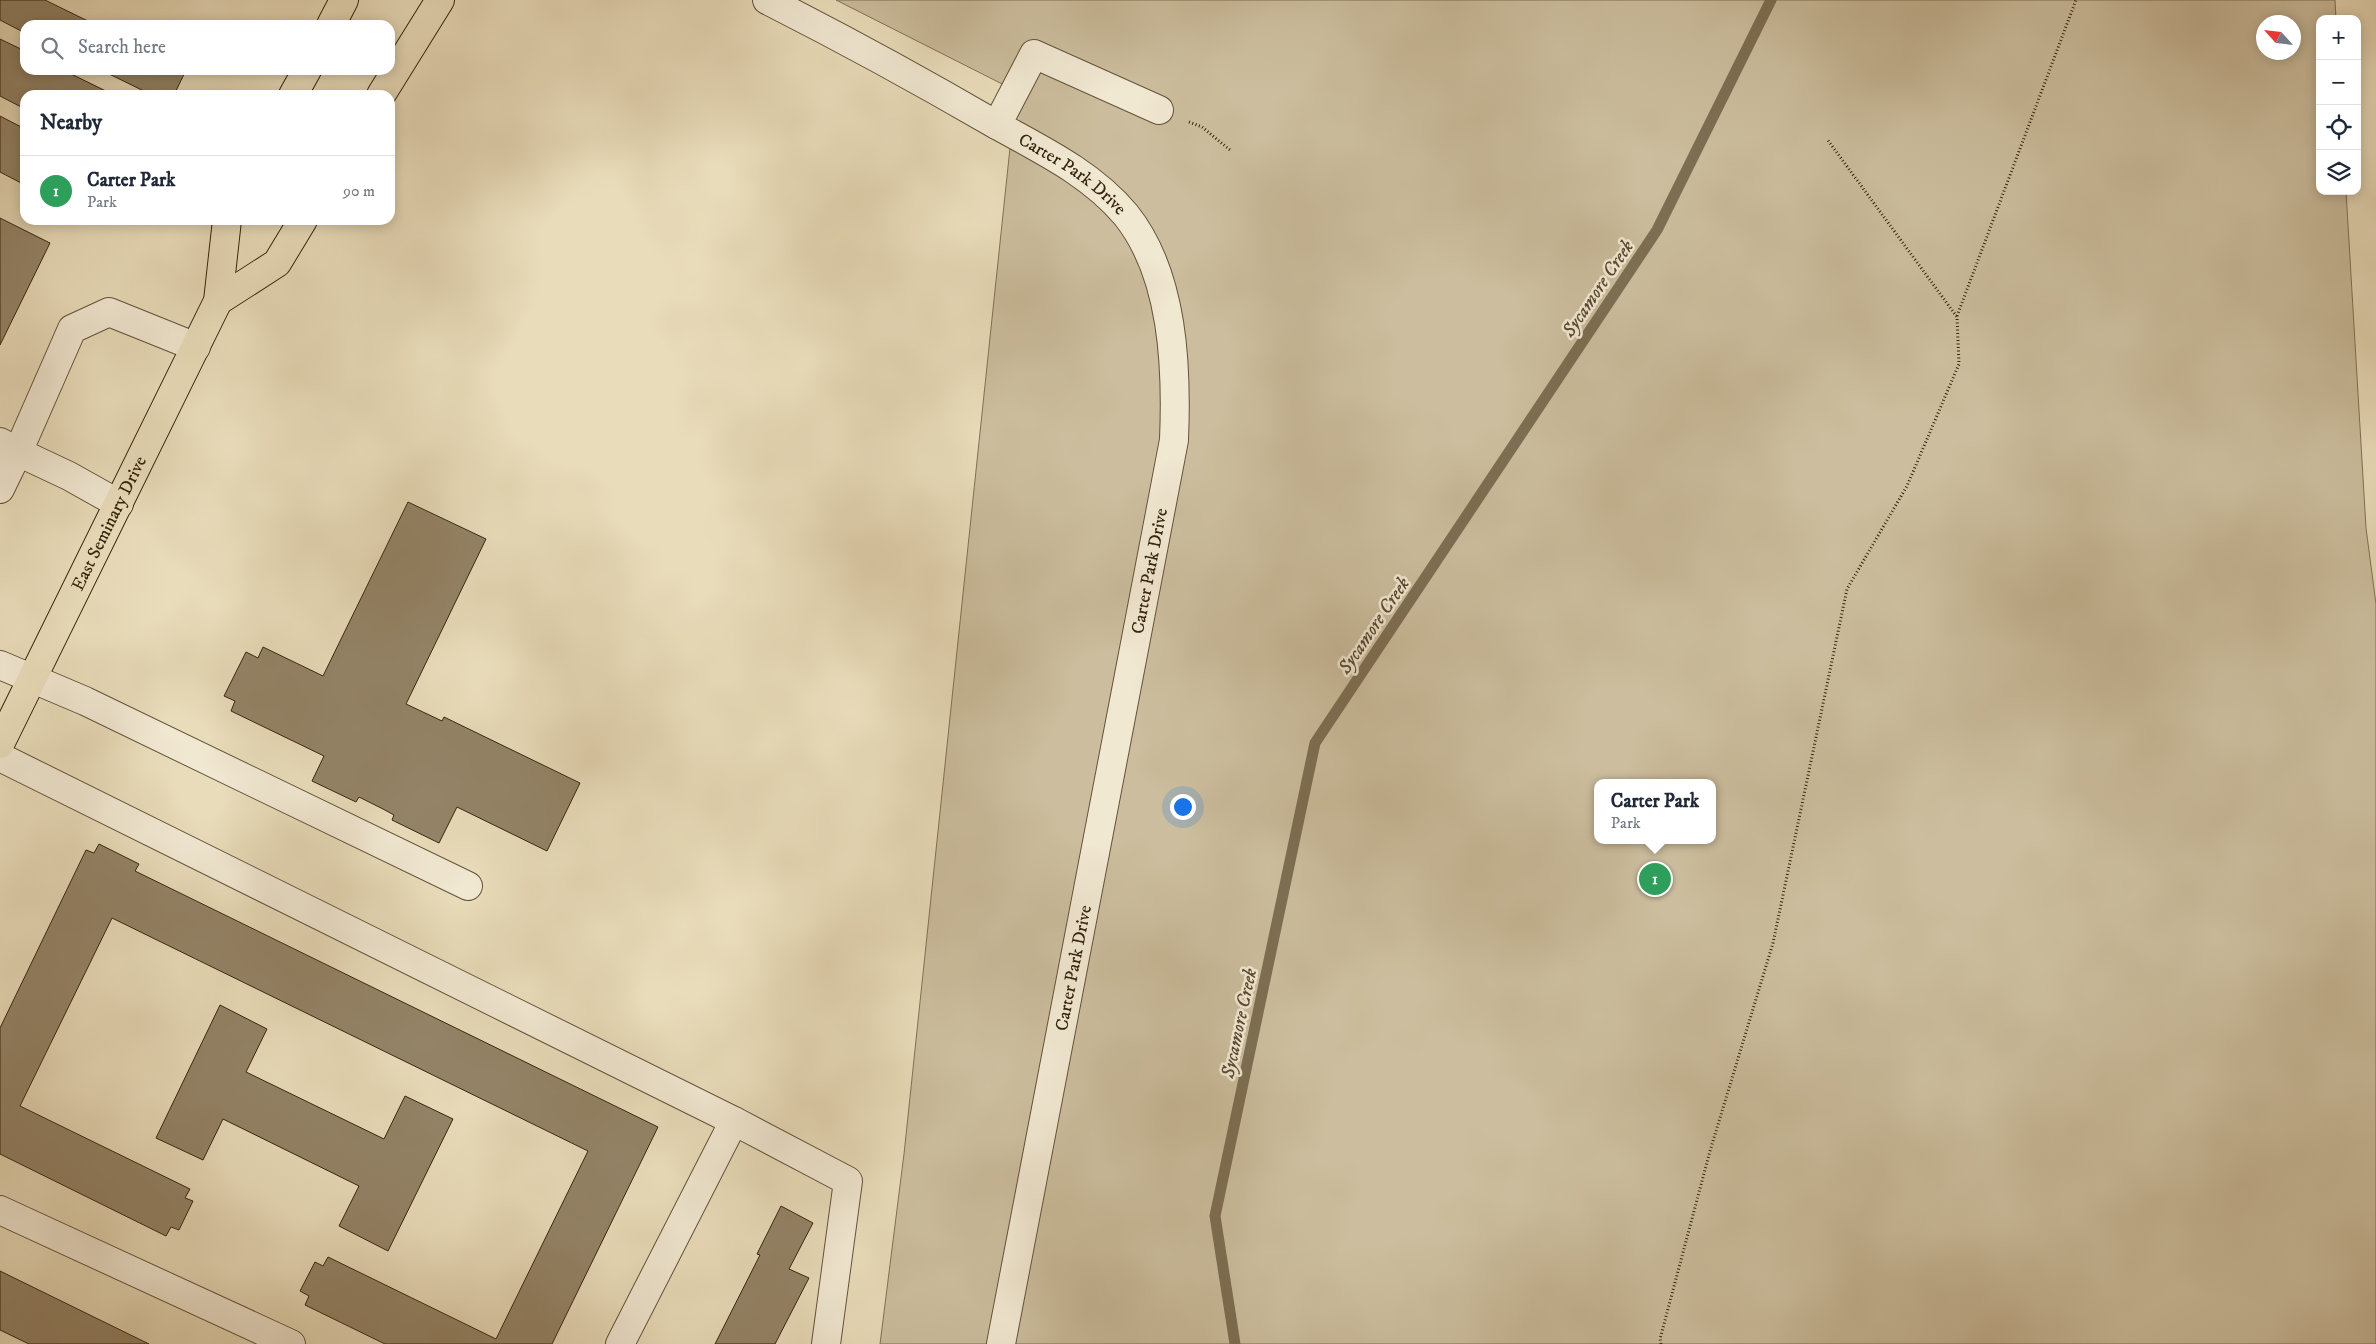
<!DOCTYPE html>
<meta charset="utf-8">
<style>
:root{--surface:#fff;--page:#f6f6f7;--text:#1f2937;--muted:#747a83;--line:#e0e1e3;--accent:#1a73e8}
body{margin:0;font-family:"IM FELL DW Pica",serif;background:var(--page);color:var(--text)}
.controls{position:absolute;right:15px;top:15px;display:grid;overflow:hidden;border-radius:10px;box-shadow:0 2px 12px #0003}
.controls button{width:45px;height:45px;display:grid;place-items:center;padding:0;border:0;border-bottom:1px solid var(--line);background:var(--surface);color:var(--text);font:25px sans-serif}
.compass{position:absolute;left:2256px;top:15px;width:45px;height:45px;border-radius:50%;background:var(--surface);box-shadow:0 2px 12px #0003;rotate:297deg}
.you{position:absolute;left:1182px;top:806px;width:18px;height:18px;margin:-12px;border:4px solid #fff;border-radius:50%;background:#1a73e8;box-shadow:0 0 0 8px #1a73e833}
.badge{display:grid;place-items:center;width:32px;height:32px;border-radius:50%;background:var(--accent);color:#fff;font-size:16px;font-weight:700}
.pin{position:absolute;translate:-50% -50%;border:2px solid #fff;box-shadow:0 1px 5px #0006}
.popup{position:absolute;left:1594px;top:779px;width:122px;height:65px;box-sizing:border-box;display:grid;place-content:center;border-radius:10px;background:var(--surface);filter:drop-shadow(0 1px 4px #0005);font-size:16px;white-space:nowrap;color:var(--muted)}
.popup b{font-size:19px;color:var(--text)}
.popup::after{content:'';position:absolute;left:50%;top:100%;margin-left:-10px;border:10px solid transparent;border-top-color:var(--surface)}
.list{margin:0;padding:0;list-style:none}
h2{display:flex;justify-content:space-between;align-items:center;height:65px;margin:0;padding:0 20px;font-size:21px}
h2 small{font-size:16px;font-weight:400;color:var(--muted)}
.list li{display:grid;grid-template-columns:32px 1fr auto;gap:15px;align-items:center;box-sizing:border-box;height:70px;padding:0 20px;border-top:1px solid var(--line)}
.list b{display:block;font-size:19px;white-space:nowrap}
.list p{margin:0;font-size:16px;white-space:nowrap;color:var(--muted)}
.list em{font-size:16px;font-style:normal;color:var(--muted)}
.icon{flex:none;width:28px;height:28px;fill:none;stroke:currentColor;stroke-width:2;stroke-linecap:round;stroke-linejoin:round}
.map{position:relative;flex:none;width:2376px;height:1344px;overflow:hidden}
.search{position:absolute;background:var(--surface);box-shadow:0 2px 12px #0003;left:20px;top:20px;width:375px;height:55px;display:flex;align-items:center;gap:12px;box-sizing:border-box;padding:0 18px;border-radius:15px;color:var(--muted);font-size:19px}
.panel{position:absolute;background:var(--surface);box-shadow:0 2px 12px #0003;left:20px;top:90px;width:375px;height:135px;border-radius:15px}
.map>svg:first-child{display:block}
.green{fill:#cbbd9d;stroke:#817156;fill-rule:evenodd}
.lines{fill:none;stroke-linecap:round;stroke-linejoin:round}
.stream{stroke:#7d6e53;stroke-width:11}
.building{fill:#948468;stroke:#37250f}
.minor-casing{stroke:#64533a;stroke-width:30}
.major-casing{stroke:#37250f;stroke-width:30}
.path{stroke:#37250f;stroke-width:3;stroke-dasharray:1 2.5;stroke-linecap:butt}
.minor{stroke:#f1e8d2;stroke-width:28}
.major{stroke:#e9dcba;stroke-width:28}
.labels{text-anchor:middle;stroke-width:5;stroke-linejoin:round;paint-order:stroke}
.street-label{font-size:18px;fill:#37250f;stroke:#f1e8d2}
.water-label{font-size:19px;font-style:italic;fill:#5a4931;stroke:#f1e8d2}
</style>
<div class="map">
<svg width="2376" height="1344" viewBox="0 0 2376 1344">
<rect width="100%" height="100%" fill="#e9dcba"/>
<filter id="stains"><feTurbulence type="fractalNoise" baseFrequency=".004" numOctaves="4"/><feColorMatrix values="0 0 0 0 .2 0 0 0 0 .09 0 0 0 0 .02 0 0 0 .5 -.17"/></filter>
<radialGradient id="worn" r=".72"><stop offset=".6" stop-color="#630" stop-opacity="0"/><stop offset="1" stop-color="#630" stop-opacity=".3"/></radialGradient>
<path class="green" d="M836,0H2335L2336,19H2320V191H2346L2366,528L2376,604V1344H880L904,1154L1016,91ZM2264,22H2294V52H2264ZM1598,783H1712V840H1598Z"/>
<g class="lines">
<path class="stream" d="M1235,1344L1215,1216L1315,743L1657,230L1771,0"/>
</g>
<path class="building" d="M0,0H45L96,25H25V33L0,20Z
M0,39L25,51V70H63L114,95H25V109L0,96Z
M101,70H186L174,95H152Z
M0,116L25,129V185L0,172Z
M0,218L50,243L0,345Z
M408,502L486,539L406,704L442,721L444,717L580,783L547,851L457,807L439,843L392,820L394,815L383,809L359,797L356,802L312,781L324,756L231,711L235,701L224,696L246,652L258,658L263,647L323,676Z
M99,844L139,864L135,871L658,1127L552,1344H385L305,1305L309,1296L300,1291L315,1262L323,1266L328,1257L496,1339L588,1151L112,918L20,1106L190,1189L185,1198L193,1201L179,1230L171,1227L166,1236L0,1154V1028L86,850L94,853Z
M220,1005L267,1029L246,1072L384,1139L405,1096L453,1119L388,1251L339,1226L359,1186L223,1119L203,1160L156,1138Z
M781,1206L813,1223L789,1269L809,1278L775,1344H715L760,1255L757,1254Z
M0,1271L149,1344H29L0,1330Z"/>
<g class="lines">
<g class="minor-casing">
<g id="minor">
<path id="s1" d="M767,0C844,39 919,80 993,123C1040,149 1091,173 1126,215C1174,275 1177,368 1174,440L1001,1344"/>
<path d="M997,125L1034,54L1159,110"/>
<path d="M0,442L18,452L0,489"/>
<path d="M119,504L69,476L18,452L72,329L109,312L196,347"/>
<path d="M0,665L85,701L468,886"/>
<path d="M0,757L734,1121L620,1344"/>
<path d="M734,1121L848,1181L826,1344"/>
<path d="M0,1210L291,1344"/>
</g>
</g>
<g class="major-casing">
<g id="major">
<path d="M331,25L344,0"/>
<path d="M293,95L307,70"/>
<path d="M381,95L440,0"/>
<path d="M218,301L277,263L303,220"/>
<path id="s2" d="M0,744L218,301L227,220"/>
</g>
</g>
<path class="path" d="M1189,122L1202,127L1230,150
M1957,316L2076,0
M1661,1344L1660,1339L1710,1151L1773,943L1847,589L1907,486L1959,364L1957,317L1827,139"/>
<use href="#minor" class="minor"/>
<use href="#major" class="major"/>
</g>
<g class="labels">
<g class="street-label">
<text dy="6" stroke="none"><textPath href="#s1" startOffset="352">Carter Park Drive</textPath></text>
<text dy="6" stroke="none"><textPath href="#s2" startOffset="246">East Seminary Drive</textPath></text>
<text transform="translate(1149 571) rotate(-79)" y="6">Carter Park Drive</text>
<text transform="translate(1073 968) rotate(-79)" y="6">Carter Park Drive</text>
</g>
<g class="water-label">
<text transform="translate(1597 288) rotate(-56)" y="7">Sycamore Creek</text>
<text transform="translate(1373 625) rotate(-56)" y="7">Sycamore Creek</text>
<text transform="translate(1238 1023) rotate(-78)" y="7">Sycamore Creek</text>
</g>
</g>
<rect width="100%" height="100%" filter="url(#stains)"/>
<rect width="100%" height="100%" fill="url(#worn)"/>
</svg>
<div class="controls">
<button>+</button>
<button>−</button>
<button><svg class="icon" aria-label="locate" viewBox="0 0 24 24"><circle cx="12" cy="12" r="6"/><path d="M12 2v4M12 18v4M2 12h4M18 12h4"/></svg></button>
<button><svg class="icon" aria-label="layers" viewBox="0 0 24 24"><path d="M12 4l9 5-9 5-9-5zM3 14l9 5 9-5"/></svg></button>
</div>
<svg class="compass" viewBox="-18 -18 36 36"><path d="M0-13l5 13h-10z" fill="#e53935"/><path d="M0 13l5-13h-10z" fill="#747a83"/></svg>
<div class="you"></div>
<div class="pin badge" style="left:1655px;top:879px;background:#2e9e5b">1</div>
<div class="popup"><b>Carter Park</b>Park</div>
<div class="search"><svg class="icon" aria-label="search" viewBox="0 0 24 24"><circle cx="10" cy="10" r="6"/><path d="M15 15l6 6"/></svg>Search here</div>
<section class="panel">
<h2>Nearby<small></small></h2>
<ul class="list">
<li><span class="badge" style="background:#2e9e5b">1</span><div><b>Carter Park</b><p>Park</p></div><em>90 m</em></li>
</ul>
</section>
</div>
